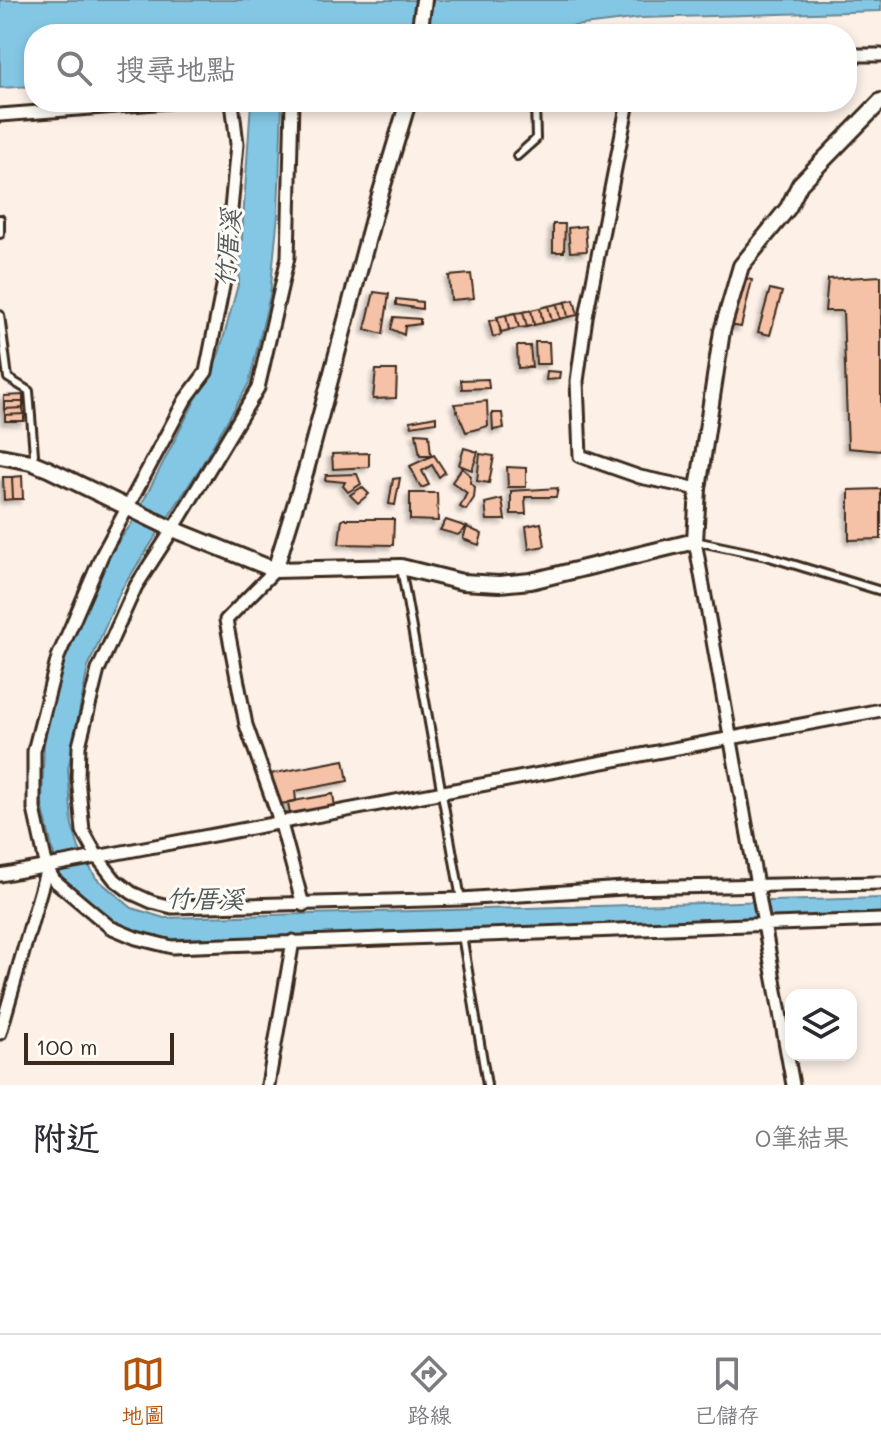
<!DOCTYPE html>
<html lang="zh-TW">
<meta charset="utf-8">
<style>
:root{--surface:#fff;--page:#f2f2f3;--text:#2b2b33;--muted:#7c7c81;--line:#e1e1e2;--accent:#b45309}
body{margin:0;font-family:Mali,"LXGW WenKai TC",sans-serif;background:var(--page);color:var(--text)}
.controls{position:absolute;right:24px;bottom:24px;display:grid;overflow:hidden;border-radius:16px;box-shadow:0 4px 12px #0003}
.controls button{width:72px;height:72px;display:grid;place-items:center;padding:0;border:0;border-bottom:2px solid var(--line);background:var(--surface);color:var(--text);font:40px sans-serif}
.scale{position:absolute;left:24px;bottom:20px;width:150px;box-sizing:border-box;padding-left:8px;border:4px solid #3b2a1e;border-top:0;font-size:22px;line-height:28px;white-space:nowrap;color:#3b2a1e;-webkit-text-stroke:6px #fdfcf7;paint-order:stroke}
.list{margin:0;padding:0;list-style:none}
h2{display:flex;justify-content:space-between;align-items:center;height:104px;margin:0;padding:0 32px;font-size:34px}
h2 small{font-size:26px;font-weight:400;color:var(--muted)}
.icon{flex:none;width:44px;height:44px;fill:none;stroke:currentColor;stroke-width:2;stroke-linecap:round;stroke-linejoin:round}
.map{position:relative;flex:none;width:881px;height:1085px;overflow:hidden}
.search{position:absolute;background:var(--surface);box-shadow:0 4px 12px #0003;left:24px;right:24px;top:24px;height:88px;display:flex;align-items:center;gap:20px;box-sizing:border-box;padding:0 28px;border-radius:32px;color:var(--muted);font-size:30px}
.sheet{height:248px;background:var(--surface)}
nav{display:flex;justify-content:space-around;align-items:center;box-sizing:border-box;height:112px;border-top:2px solid var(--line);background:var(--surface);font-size:22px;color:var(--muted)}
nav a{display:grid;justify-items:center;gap:4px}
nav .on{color:var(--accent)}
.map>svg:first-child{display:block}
.water{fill:#84c7e5;stroke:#678895;stroke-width:2}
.building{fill:#f6c2a7;stroke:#3b2a1e;stroke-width:2;filter:url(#shadow)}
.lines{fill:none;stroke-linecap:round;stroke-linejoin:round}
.service-casing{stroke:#3b2a1e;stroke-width:12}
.minor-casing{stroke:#3b2a1e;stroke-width:17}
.tertiary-casing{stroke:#3b2a1e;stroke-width:20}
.service{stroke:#fdfcf7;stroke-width:6}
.minor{stroke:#fdfcf7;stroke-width:11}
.tertiary{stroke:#fdfcf7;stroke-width:14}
.labels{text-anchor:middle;stroke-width:6;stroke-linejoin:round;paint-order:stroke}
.water-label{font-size:26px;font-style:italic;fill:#51595a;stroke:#fdfcf7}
</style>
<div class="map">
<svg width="881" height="1085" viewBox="0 0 881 1085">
<defs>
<filter id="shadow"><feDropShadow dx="-3.5" dy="3.5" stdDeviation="2" flood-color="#0004"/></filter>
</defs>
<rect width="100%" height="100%" fill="#fcf0e7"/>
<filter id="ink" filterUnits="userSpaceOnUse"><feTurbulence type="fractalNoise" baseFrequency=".0125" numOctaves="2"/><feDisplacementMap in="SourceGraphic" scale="16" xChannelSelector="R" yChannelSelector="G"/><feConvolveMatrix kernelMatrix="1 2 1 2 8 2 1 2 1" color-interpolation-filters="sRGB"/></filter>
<g filter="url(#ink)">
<path class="water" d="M0,0H881V11L641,18L508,34H34V86L0,88Z
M251,102H282L278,214L270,295L249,383L200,468L121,590L88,667L68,769L72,825L79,848L96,878L132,908L164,918L881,898V922L458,935L153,939L110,924L58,873L42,804L44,740L57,667L101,566L132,523L219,354L239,281Z"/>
<path class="building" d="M553,224H565L564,252H553Z
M585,226L587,251L570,252L568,228Z
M471,274L474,298L451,300L449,276Z
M735,276L752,280L741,327L724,324Z
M881,276V451L848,448L843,311H825L828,279Z
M770,289L782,292L770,335L758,332Z
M374,292L389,294L383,334L365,329Z
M396,299L422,302V309L396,305Z
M574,300L578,315L568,317L565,302Z
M565,302L568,317L560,319L557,304Z
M557,304L560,319L552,321L548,306Z
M548,306L552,321L543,323L540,308Z
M540,308L543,323L534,325L531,310Z
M531,310L534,325L527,327L523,312Z
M523,312L527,327L519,328L515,313Z
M515,313L519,328L509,330L506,315Z
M506,315L509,330L501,332L497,317Z
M394,317L420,319V324L405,326L404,335L391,329Z
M498,319L501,335L493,337L489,321Z
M535,342H549L550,364H536Z
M517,346H530L532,367L518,368Z
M376,370H397L396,398L373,399Z
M547,371L560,372L559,379L546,380Z
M488,379L489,388L462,389L461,380Z
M23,395V402H4V396Z
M487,401L488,426L466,432L454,404Z
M4,402H23V408L4,409Z
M23,408L24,414L5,415L4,409Z
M492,413H502L504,428L493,430Z
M24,414V421H5V415Z
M436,416V422L412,426L410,421Z
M416,433L429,434L431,456H420Z
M464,448L478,452L472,470L459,465Z
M369,453V467L333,469L332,454Z
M480,454L494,456L489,483L477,481Z
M434,455L445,472L439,477L432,465L422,471L429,485L421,488L410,466Z
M507,467L526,468V487H508Z
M462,468L471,476L470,483L475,487L474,498L466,510L460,507L467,493L452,482Z
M357,474L361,484L348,492L343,486L345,482L325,480L326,475Z
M22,476L23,499H13L12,477Z
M3,477H12L13,499L4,500Z
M400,478L395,505L389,504L393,479Z
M362,487L369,494L358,503L350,495Z
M558,488L556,497H525L526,514H511V491Z
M881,489V539L849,540V490Z
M410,493H437L438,521L410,520Z
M502,499L505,520H487L485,503Z
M342,519H394L393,545L339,544Z
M446,520L467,527L458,535L440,530Z
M541,523L545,546L529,549L526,526Z
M467,527L482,534L479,545L463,539Z
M344,760L348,781L295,791L296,801L276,805L270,774Z
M333,794L335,807L290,815L288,802Z"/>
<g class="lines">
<g class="service-casing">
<path id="service" d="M517,156L536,139L535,102
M0,219V234
M0,315L8,378L29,391L34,454L31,462
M695,541L766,556L881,591
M401,568L461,899
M462,935L487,1085"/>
</g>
<g class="minor-casing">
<path id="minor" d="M847,55H881
M232,102L237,144L225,276L206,372L185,400L102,555L58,657L34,751V809L47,868L54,880L110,927L136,938L172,947L881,920
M292,102L288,257L258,388L173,529L136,586L98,670L79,746L78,777L83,831L98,858L115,880L132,893L152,902L172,907L461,899L623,888L881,883
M628,102L586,317L577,381L580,456L640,477L698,489
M0,115L169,102
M695,541L793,1085
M275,570L226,620L246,725L281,824L303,905
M0,875L881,710
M0,1033L47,868
M268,1085L293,941"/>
</g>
<g class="tertiary-casing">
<path id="tertiary" d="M419,34L424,0
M0,456L31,462L48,469L168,527L275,570L401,567L462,582L499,584L531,581L695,541L698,489L722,331L741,266L788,208L800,184L881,101
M275,570L306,470L374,215L408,102"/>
</g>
<use href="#service" class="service"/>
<use href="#minor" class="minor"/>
<use href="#tertiary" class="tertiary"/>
</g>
</g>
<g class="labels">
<g class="water-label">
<text transform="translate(228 248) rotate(-85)" y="9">竹厝溪</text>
<text transform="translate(205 899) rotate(1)" y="9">竹厝溪</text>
</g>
</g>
</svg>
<div class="controls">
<button><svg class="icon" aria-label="layers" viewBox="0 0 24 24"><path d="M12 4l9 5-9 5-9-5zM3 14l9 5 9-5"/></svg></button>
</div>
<div class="scale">100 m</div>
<div class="search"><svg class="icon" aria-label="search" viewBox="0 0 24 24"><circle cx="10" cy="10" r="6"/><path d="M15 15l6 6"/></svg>搜尋地點</div>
</div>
<section class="sheet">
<h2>附近<small>0筆結果</small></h2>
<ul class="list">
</ul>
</section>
<nav>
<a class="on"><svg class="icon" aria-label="map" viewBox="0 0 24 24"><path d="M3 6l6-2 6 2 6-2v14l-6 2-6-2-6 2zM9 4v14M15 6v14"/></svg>地圖</a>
<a><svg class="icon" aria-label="directions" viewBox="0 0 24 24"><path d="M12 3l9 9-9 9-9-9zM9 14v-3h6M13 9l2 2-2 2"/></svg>路線</a>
<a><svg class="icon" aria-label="saved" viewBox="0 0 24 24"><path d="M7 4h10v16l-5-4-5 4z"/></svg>已儲存</a>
</nav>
